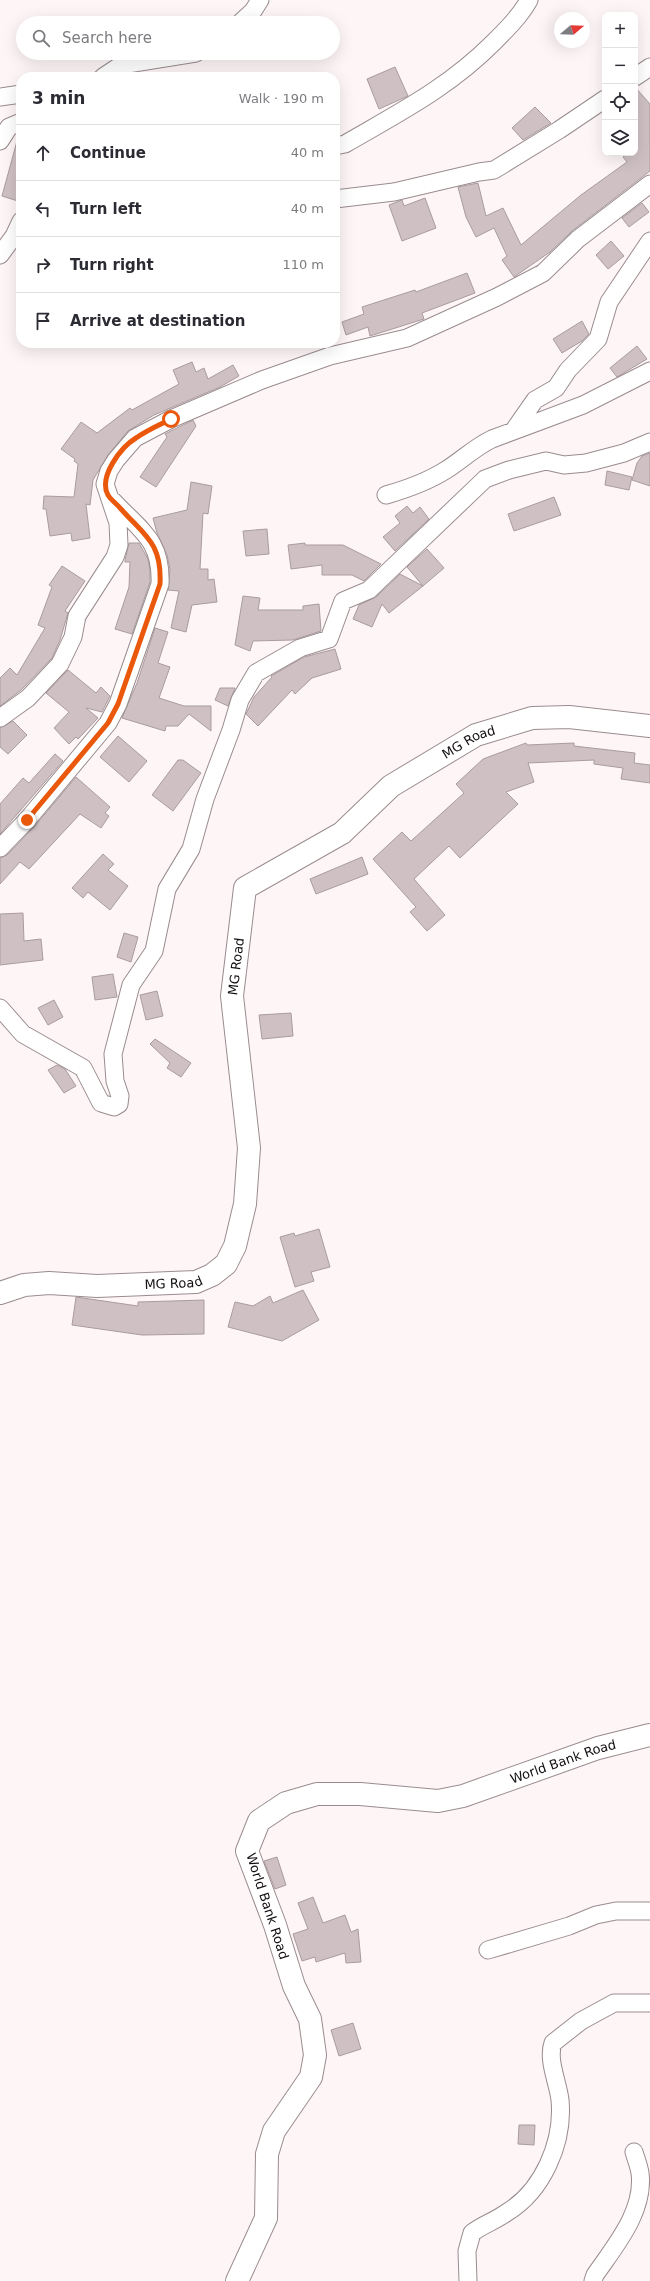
<!DOCTYPE html>
<meta charset="utf-8">
<style>
:root{--surface:#fff;--page:#f7f7f7;--text:#2b2b33;--muted:#7c7c81;--line:#e1e1e2}
body{margin:0;font-family:"DejaVu Sans",sans-serif;background:var(--page);color:var(--text)}
.controls{position:absolute;right:12px;top:12px;display:grid;overflow:hidden;border-radius:8px;box-shadow:0 4px 16px #0002}
.controls button{width:36px;height:36px;display:grid;place-items:center;padding:0;border:0;border-bottom:1px solid var(--line);background:var(--surface);color:var(--text);font:20px sans-serif}
.compass{position:absolute;left:554px;top:12px;width:36px;height:36px;border-radius:50%;background:var(--surface);box-shadow:0 4px 16px #0002;rotate:71deg}
.stop{position:absolute;width:12px;height:12px;margin:-9px;border:3px solid #ea580c;border-radius:50%;background:#fff}
.stop.end{background:#ea580c;border-color:#fff;box-shadow:0 1px 4px #0008}
.list{margin:0;padding:0;list-style:none}
h2{display:flex;justify-content:space-between;align-items:center;height:52px;margin:0;padding:0 16px;font-size:17px}
h2 small{font-size:13px;font-weight:400;color:var(--muted)}
.list li{display:grid;grid-template-columns:26px 1fr auto;gap:12px;align-items:center;box-sizing:border-box;height:56px;padding:0 16px;border-top:1px solid var(--line)}
.list b{display:block;font-size:15px;white-space:nowrap}
.list em{font-size:13px;font-style:normal;color:var(--muted)}
.icon{flex:none;width:22px;height:22px;fill:none;stroke:currentColor;stroke-width:2;stroke-linecap:round;stroke-linejoin:round}
.map{position:relative;flex:none;width:650px;height:2281px;overflow:hidden}
.search{position:absolute;background:var(--surface);box-shadow:0 4px 16px #0002;left:16px;top:16px;width:324px;height:44px;display:flex;align-items:center;gap:10px;box-sizing:border-box;padding:0 14px;border-radius:22px;color:var(--muted);font-size:15px}
.panel{position:absolute;background:var(--surface);box-shadow:0 4px 16px #0002;left:16px;top:72px;width:324px;height:276px;border-radius:16px}
.map>svg:first-child{display:block}
.building{fill:#cfc1c3;stroke:#aa9c9e}
.lines{fill:none;stroke-linecap:round;stroke-linejoin:round}
.street-casing{stroke:#9a8c8e;stroke-width:19}
.primary-casing{stroke:#9a8c8e;stroke-width:24}
.street{stroke:#fff;stroke-width:17}
.primary{stroke:#fff;stroke-width:22}
.route{stroke:#ea580c;stroke-width:5}
.labels{text-anchor:middle;stroke-width:3;stroke-linejoin:round;paint-order:stroke}
.street-label{font-size:13px;fill:#130f0f;stroke:#fff}
</style>
<div class="map">
<svg width="650" height="2281" viewBox="0 0 650 2281">
<rect width="100%" height="100%" fill="#fef5f6"/>
<path class="building" d="M395,67L408,96L379,109L367,79Z
M635,87L650,104V171L572,231L550,252L514,277L502,260L507,256L494,228L476,237L466,217L458,187L478,183L486,216L503,208L521,245L581,195L627,162L623,157L628,153H635Z
M535,107L551,123L523,140L512,128Z
M17,141H21V202L2,196Z
M425,198L436,228L402,241L389,205L402,200L404,206Z
M642,203L649,212L629,227L622,218Z
M611,241L624,256L608,269L596,255Z
M467,273L475,293L422,313L424,319L370,336L368,327L346,335L342,322L364,314L362,307L415,290L416,292Z
M582,321L589,334L582,341L562,353L553,339Z
M637,346L647,359L617,377L610,368Z
M192,362L196,372L204,368L208,379L233,365L239,376L220,387L154,415L128,431L108,455L93,480L90,505L86,504L90,538L72,541L71,533L50,536L46,509H43L44,496L74,497L78,464L74,461L75,459L61,449L81,422L97,433L130,408L132,410L179,384L173,370Z
M193,420L196,426L156,487L140,477L167,437L165,434Z
M650,453V486L632,480L637,463L642,456Z
M607,471L632,477L629,490L605,485Z
M191,482L212,486L208,514L203,513L200,569H208V580L214,579L217,602L192,605L186,632L171,628L179,591L168,590L170,569L167,555L157,533L153,518L187,510Z
M554,497L561,515L514,531L508,514Z
M407,506L413,513L420,507L429,519L395,551L383,537L400,523L395,516Z
M267,529L269,554L246,556L243,531Z
M129,543H139L148,559L150,570V582L132,634L115,629L129,587L130,562H125V560Z
M305,543V545H343L381,564L364,581L352,575H322V565L291,569L288,545Z
M427,549L444,568L423,586L389,613L382,604L372,627L353,619L359,605L376,597L400,574L423,586L407,567Z
M62,566L85,581L65,611L68,613L60,640L52,658L21,690L0,706V678L10,668L17,675L45,628L38,625L52,587L49,585Z
M243,596L260,598L258,610H303V606L319,604L321,631L293,640L253,641L250,651L235,645Z
M155,628L168,632L158,663L170,667L159,698L184,706H211V731L189,714L178,726H166L165,731L122,718L137,683Z
M335,649L341,669L312,678L295,694L292,690L258,726L246,714L254,697L272,677L271,676L304,657Z
M68,670L96,693L101,687L110,696L102,712L86,708L98,718L78,739L76,737L69,744L54,728L69,712L46,693Z
M220,688H235L228,706L215,700Z
M13,721L27,735L8,754L0,747V728Z
M118,736L147,761L129,782L100,757Z
M526,743L527,745L574,743V746L635,753L634,763L650,765V783L621,779L623,768L594,764V760L528,763L534,782L506,792L518,804L460,858L449,846L414,879L445,915L427,931L410,912L416,907L373,859L402,832L411,841L464,793L456,784L483,759Z
M55,754L63,761L0,834V804L23,778L29,783Z
M178,760H183L201,773L173,811L152,795Z
M76,777L110,807L105,813L109,816L101,828L80,814L29,869L20,862L0,884V858L7,855L34,827Z
M103,854L114,864L108,870L128,886L110,910L88,892L83,898L72,888Z
M362,857L368,874L316,894L310,879Z
M23,913L24,941L41,939L43,960L0,965V914Z
M124,933L138,937L131,962L117,957Z
M113,974L117,997L95,1000L92,977Z
M157,991L163,1016L146,1020L140,995Z
M54,1000L63,1017L48,1025L38,1008Z
M291,1013L293,1036L262,1039L259,1015Z
M155,1039L191,1063L181,1077L167,1068L170,1063L150,1044Z
M57,1065L65,1069L76,1086L64,1093L48,1070Z
M319,1229L330,1267L311,1272L314,1281L295,1287L280,1237L294,1233L295,1236Z
M303,1290L319,1320L282,1341L228,1327L235,1302L253,1306L270,1296L273,1303Z
M76,1297L138,1306V1302L204,1300V1334L142,1335L72,1325Z
M277,1857L286,1885L275,1889L264,1861Z
M313,1897L323,1923L345,1915L351,1932L358,1929L361,1962L346,1963L345,1953L316,1962L315,1957L302,1961L293,1934L308,1929L298,1903Z
M353,2023L361,2049L339,2056L331,2030Z
M519,2125H535L534,2145L518,2144Z"/>
<g class="lines">
<g class="street-casing">
<path id="street" d="M240,23L253,11L260,0
M103,77L121,65L196,53
M635,77L650,67
M0,97L21,94
M0,141L9,127L21,122
M335,146L345,144C400,112 448,88 494,42C507,29 520,16 529,0
M335,199L394,192L479,172L494,170L559,130L605,99
M0,255L14,236L21,221
M514,430L535,400L556,388L568,370L598,339L609,302L650,241
M386,495C407,489 427,482 446,470C462,460 475,447 492,439L583,405L650,371
M0,718L28,698L60,664L73,637L77,616L115,557L119,545L118,523L105,484L109,471L116,460L135,438L171,419L262,380L330,356L407,338L497,297L543,273L578,239L650,184
M0,848L27,820L108,723L118,704L160,584C162,540 140,530 113,501
M0,1008L23,1034L83,1068L101,1103L114,1107L119,1104L120,1096L115,1081L113,1054L131,985L154,951L167,889L191,849L205,799L231,730L240,700L256,673L300,648L329,639L343,601L369,590L485,479L509,470L546,461L564,465L586,463L624,453L650,442
M488,1950L569,1926L596,1915L616,1911H650
M468,2281L467,2251L472,2233C482,2225 495,2221 506,2213C543,2191 564,2142 560,2100C558,2082 547,2060 553,2043L581,2021L614,2003H650
M593,2281L595,2275C615,2246 645,2211 640,2173C639,2166 636,2159 634,2152"/>
</g>
<g class="primary-casing">
<g id="primary">
<path id="s1" d="M0,1293L24,1285L49,1283L97,1286L196,1282L212,1275L226,1264L235,1246L245,1204L249,1148L232,996L245,888L342,833L391,786L476,735L532,718L569,717L650,726"/>
<path id="s2" d="M237,2281L266,2218L267,2154L274,2131L311,2077L315,2055L310,2019L294,1986L275,1925L247,1851L259,1821L286,1803L317,1794H360L438,1801L463,1796L598,1748L650,1735"/>
</g>
</g>
<use href="#street" class="street"/>
<use href="#primary" class="primary"/>
</g>
<g class="lines">
<path class="route" d="M27,820L108,723L118,704L160,584C162,543 145,536 121,509C117,504 111,500 108,495C98,477 121,447 136,438C147,430 159,425 171,419"/>
</g>
<g class="labels">
<g class="street-label">
<text dy="5" stroke="none"><textPath href="#s1" startOffset="883">MG Road</textPath></text>
<text dy="5" stroke="none"><textPath href="#s1" startOffset="535">MG Road</textPath></text>
<text dy="5" stroke="none"><textPath href="#s1" startOffset="175">MG Road</textPath></text>
<text dy="5" stroke="none"><textPath href="#s2" startOffset="811">World Bank Road</textPath></text>
<text transform="translate(268 1906) rotate(72)" y="5">World Bank Road</text>
</g>
</g>
</svg>
<div class="controls">
<button>+</button>
<button>−</button>
<button><svg class="icon" aria-label="locate" viewBox="0 0 24 24"><circle cx="12" cy="12" r="6"/><path d="M12 2v4M12 18v4M2 12h4M18 12h4"/></svg></button>
<button><svg class="icon" aria-label="layers" viewBox="0 0 24 24"><path d="M12 4l9 5-9 5-9-5zM3 14l9 5 9-5"/></svg></button>
</div>
<svg class="compass" viewBox="-18 -18 36 36"><path d="M0-13l5 13h-10z" fill="#e53935"/><path d="M0 13l5-13h-10z" fill="#7c7c81"/></svg>
<div class="stop" style="left:171px;top:419px"></div>
<div class="stop end" style="left:27px;top:820px"></div>
<div class="search"><svg class="icon" aria-label="search" viewBox="0 0 24 24"><circle cx="10" cy="10" r="6"/><path d="M15 15l6 6"/></svg>Search here</div>
<section class="panel">
<h2>3 min<small>Walk · 190 m</small></h2>
<ul class="list">
<li><svg class="icon" aria-label="ahead" viewBox="0 0 24 24"><path d="M12 20V5M6 11l6-6 6 6"/></svg><div><b>Continue</b></div><em>40 m</em></li>
<li><svg class="icon" aria-label="left" viewBox="0 0 24 24"><path d="M17 20v-9H6M10 6l-5 5 5 5"/></svg><div><b>Turn left</b></div><em>40 m</em></li>
<li><svg class="icon" aria-label="right" viewBox="0 0 24 24"><path d="M7 20v-9h11M14 6l5 5-5 5"/></svg><div><b>Turn right</b></div><em>110 m</em></li>
<li><svg class="icon" aria-label="arrive" viewBox="0 0 24 24"><path d="M6 21V4h12l-3 4 3 4H6"/></svg><div><b>Arrive at destination</b></div></li>
</ul>
</section>
</div>
